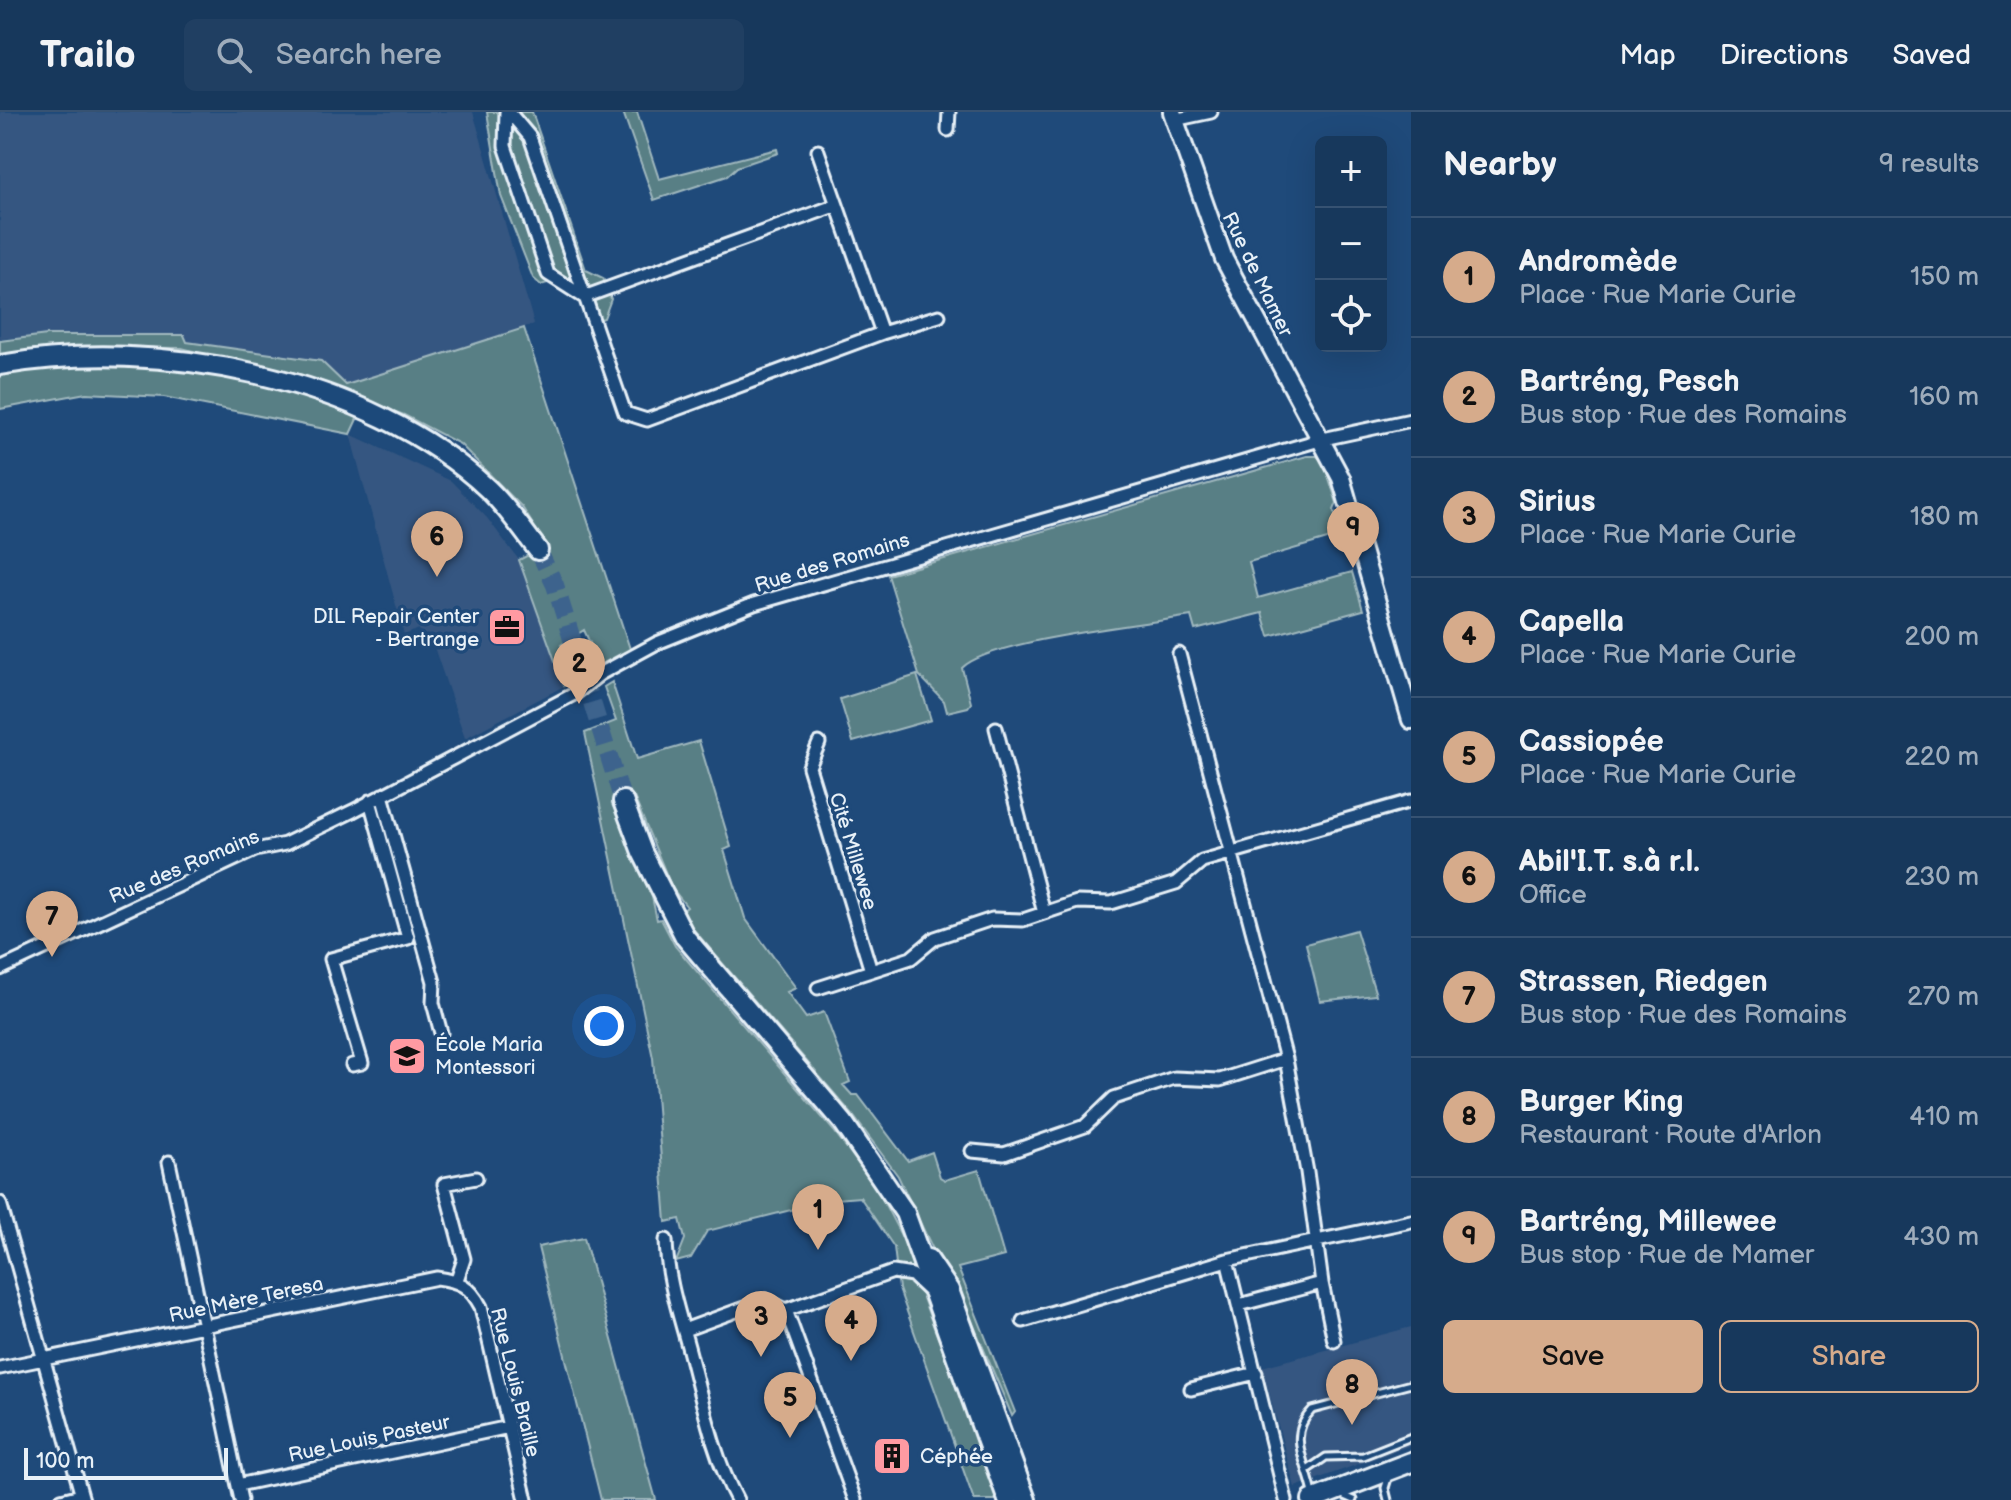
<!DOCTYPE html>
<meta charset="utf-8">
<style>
:root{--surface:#17385c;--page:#203f62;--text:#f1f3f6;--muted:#9eacbb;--line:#365272;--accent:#d6ab8b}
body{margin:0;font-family:"Balsamiq Sans",sans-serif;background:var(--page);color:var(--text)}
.controls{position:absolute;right:24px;top:24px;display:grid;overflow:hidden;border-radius:12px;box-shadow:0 8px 32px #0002}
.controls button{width:72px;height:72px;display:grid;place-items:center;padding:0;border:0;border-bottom:2px solid var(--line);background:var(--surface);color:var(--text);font:40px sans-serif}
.scale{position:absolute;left:24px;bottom:20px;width:204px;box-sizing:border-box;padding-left:8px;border:4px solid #e8f1f8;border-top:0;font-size:22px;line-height:28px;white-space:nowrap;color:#e8f1f8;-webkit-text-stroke:6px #1f4a7a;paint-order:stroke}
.you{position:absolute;left:604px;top:914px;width:28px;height:28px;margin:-20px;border:6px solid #fff;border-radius:50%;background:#1a73e8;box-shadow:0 0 0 12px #1a73e833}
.badge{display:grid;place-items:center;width:52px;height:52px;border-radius:50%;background:var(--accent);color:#111;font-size:26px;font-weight:700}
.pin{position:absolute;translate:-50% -66px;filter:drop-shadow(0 2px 4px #0008)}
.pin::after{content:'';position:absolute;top:42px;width:28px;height:24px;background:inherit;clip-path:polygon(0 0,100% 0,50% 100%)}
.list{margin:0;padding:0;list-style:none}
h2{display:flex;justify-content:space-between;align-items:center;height:104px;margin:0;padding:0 32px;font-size:34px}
h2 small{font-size:26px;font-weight:400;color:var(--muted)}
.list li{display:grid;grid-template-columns:52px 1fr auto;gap:24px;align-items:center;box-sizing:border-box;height:120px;padding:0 32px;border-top:2px solid var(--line)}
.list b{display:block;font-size:30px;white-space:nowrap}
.list p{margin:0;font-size:26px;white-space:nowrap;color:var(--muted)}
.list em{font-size:26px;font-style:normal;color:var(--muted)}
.actions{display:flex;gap:16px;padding:24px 32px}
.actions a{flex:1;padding:18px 0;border:2px solid var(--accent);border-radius:12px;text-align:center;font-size:28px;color:var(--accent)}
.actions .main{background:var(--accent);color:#111}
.icon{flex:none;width:44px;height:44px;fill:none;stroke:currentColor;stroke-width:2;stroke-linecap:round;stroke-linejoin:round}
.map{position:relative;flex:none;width:1411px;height:1388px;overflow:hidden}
header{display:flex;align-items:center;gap:48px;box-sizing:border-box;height:112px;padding:0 40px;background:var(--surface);border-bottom:2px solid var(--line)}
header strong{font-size:38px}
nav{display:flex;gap:44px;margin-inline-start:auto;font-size:28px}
.search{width:560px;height:72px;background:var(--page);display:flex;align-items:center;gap:20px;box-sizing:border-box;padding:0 28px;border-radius:12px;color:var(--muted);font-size:30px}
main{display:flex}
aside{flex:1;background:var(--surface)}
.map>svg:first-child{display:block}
.built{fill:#365781}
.green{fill:#587f85;stroke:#a0b8be;stroke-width:2}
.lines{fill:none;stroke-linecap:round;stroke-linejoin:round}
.primary-tunnel{stroke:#3d638d;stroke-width:18;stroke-dasharray:18 9;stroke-linecap:butt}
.lane-casing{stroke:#e8f1f8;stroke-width:11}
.street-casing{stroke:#e8f1f8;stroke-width:17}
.secondary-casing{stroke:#e8f1f8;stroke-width:22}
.primary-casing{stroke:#e8f1f8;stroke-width:24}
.lane{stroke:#1f4a7a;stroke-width:5}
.street{stroke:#1f4a7a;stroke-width:11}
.secondary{stroke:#1f4a7a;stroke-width:16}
.primary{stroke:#1f4a7a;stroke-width:18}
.labels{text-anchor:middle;stroke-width:7;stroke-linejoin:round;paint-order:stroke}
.street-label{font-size:20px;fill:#e8f1f8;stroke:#1f4a7a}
.poi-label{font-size:20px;fill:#e8f1f8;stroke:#1f4a7a;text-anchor:start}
</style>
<header>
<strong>Trailo</strong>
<div class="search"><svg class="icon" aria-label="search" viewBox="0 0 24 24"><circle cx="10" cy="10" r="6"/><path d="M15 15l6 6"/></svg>Search here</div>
<nav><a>Map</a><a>Directions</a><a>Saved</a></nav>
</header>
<main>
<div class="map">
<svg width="1411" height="1388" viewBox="0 0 1411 1388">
<rect width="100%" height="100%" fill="#1f4a7a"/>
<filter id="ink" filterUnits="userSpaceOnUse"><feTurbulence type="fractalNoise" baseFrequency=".0125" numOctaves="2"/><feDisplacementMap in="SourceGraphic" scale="16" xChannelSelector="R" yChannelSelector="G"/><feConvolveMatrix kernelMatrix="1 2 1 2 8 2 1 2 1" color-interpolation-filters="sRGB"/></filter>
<g filter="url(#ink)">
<path class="built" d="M0,0H473L534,212L346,273L320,249L187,230L184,223H47L0,227Z
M350,322L451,369L487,406L519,448L564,574L465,626L432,529L424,531L419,517L404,523Z
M1411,1215V1333L1295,1375L1262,1255Z"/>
<path class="green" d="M487,0H532L586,158L603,166L611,187L604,206L593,210L584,185L554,169L541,173L533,166L501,84Z
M623,0H637L659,67L777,37L778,41L737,55L727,64L654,88Z
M524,216L630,537L600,553L584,518L561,533L571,569L564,574L519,448L538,438L542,427L522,395L460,332L404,303L330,276L182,236L69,235L0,242V229L47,223H184L187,230L321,249L346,273Z
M62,254C93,254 124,252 155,254C225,256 294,279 358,305L350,322L164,285L86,281L0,297V263Z
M1307,344H1317L1324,351L1337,391L1334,398L1341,423L1249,450L1258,486L1352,460L1363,498L1269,524L1262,501L1195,518L1191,504C1146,512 989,528 962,556L971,591L968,595L947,600L944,589L919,563L888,463Z
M917,563L931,608L853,630L840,587Z
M612,570L637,647L699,629L731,735L724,738L745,806L796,876L787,880L806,906L824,900L850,970L843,973L852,983H858L908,1049L932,1040L940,1065L945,1068L979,1058L1004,1144L958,1156L1015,1300L1012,1304L971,1207L939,1150L898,1064L852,1002L694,818L682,799L687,795L672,776L634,685L612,692L652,785L657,808L661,807L675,834L834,1019L877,1077L907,1135L921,1181L999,1388H974L899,1177L894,1135L860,1085L835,1087L707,1119L691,1146L676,1150L685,1127L680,1107L666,1110L653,946L585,621L616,609L604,575Z
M1356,818L1376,883L1320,889L1306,832Z
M584,1126L656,1388H601L538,1135Z"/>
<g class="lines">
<path class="primary-tunnel" d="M538,438L555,473L623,689"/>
<g class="lane-casing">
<path id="lane" d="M1307,1358L1326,1345L1363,1344L1411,1325
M1313,1382C1307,1350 1286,1325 1312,1298L1411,1272
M1342,1383L1353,1388
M1388,1388L1385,1376L1389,1363"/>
</g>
<g class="street-casing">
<path id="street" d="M506,0L505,34L548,162L584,185
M509,0L530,25L625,301L647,308L882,221L939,204
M1174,8L1211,0
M948,18L949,0
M818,39L882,221
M584,185L837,93
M1179,542L1286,947L1307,1060L1322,1171L1239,1193
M996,616L1044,801
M819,631L809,655L871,859L911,846L935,826L992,807L1023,808L1077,790L1111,791L1176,771L1202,749L1411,689
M382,683L434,870L433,891L441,921
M0,857L255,738L285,732L353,699L576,581L600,562L657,531L754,492L1323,327L1411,308
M818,876L871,859
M352,953L362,951L331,847L408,826L370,689
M972,1039L1004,1042L1085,1014L1114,986L1174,966L1220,968L1286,947
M169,1050L241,1388
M0,1091L83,1388
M666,1128C667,1168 680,1204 690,1242C703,1291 713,1344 737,1388
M1227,1148L1286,1388
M457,1168L464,1147L444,1072L476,1066
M1322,1171L1334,1229
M786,1198L893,1160L912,1163L931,1181
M1023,1209L1227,1148L1411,1109
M684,1218L766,1188L786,1198L855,1388
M0,1256L437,1166C460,1169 470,1174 481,1195L526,1388
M1191,1277L1256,1261
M238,1373L509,1315
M61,1388L81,1383"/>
</g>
<g class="secondary-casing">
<path id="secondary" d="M1172,0L1224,147L1341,366L1411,608"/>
</g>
<g class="primary-casing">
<path id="primary" d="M0,253C157,225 368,264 488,377C507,395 522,417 538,438
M623,689L642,740L685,825L843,1010L905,1101L1008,1388
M928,1147L949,1178L1026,1388
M1312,1388L1411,1350"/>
</g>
<use href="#lane" class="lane"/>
<use href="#street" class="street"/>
<use href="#secondary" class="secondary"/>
<use href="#primary" class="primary"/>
</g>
</g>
<defs>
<g id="office-square" transform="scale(2)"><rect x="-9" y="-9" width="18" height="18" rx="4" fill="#ff9aa2" stroke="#1f4a7a"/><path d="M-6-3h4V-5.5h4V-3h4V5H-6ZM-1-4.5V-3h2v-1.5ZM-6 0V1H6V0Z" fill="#111"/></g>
<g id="school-square" transform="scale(2)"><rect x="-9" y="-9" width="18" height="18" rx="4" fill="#ff9aa2" stroke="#1f4a7a"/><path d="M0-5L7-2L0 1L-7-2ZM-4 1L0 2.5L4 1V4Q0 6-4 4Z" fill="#111"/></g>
<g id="building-square" transform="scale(2)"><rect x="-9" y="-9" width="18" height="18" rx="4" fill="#ff9aa2" stroke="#1f4a7a"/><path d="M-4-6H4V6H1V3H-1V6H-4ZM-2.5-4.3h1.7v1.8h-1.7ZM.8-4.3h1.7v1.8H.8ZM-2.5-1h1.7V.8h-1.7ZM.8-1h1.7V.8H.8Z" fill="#111"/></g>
</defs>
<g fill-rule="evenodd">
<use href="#office-square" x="507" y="515"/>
<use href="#school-square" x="407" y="944"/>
<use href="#building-square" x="892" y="1344"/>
</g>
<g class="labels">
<g class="street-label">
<text transform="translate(1258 162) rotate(64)" y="7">Rue de Mamer</text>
<text transform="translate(832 450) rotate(-17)" y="7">Rue des Romains</text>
<text transform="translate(854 739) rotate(73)" y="7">Cité Millewee</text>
<text transform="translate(184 754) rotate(-23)" y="7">Rue des Romains</text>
<text transform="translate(246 1187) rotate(-12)" y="7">Rue Mère Teresa</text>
<text transform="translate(516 1270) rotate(76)" y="7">Rue Louis Braille</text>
<text transform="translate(369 1326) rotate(-12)" y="7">Rue Louis Pasteur</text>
</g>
<g class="poi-label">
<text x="479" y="511" text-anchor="end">DIL Repair Center<tspan x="479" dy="23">- Bertrange</tspan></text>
<text x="435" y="939">École Maria<tspan x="435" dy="23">Montessori</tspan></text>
<text x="920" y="1351">Céphée</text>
</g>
</g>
</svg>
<div class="controls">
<button>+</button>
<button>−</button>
<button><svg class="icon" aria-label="locate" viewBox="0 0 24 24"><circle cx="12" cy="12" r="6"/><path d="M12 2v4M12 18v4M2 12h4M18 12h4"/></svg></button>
</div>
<div class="scale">100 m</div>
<div class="you"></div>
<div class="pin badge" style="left:818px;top:1138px">1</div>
<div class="pin badge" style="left:579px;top:592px">2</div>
<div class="pin badge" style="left:761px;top:1245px">3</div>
<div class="pin badge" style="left:851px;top:1249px">4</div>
<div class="pin badge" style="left:790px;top:1326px">5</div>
<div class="pin badge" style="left:437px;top:465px">6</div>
<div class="pin badge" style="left:52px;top:845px">7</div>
<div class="pin badge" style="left:1352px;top:1313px">8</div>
<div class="pin badge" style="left:1353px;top:456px">9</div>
</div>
<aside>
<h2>Nearby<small>9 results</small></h2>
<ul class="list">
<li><span class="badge">1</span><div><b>Andromède</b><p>Place · Rue Marie Curie</p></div><em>150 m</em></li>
<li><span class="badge">2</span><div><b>Bartréng, Pesch</b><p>Bus stop · Rue des Romains</p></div><em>160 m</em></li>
<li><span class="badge">3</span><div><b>Sirius</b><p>Place · Rue Marie Curie</p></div><em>180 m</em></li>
<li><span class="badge">4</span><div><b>Capella</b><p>Place · Rue Marie Curie</p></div><em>200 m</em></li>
<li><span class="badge">5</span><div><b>Cassiopée</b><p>Place · Rue Marie Curie</p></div><em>220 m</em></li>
<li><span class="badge">6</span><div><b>Abil'I.T. s.à r.l.</b><p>Office</p></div><em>230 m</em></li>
<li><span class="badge">7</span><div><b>Strassen, Riedgen</b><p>Bus stop · Rue des Romains</p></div><em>270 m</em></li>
<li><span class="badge">8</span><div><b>Burger King</b><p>Restaurant · Route d'Arlon</p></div><em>410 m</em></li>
<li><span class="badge">9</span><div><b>Bartréng, Millewee</b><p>Bus stop · Rue de Mamer</p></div><em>430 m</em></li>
</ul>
<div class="actions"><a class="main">Save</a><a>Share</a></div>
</aside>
</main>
